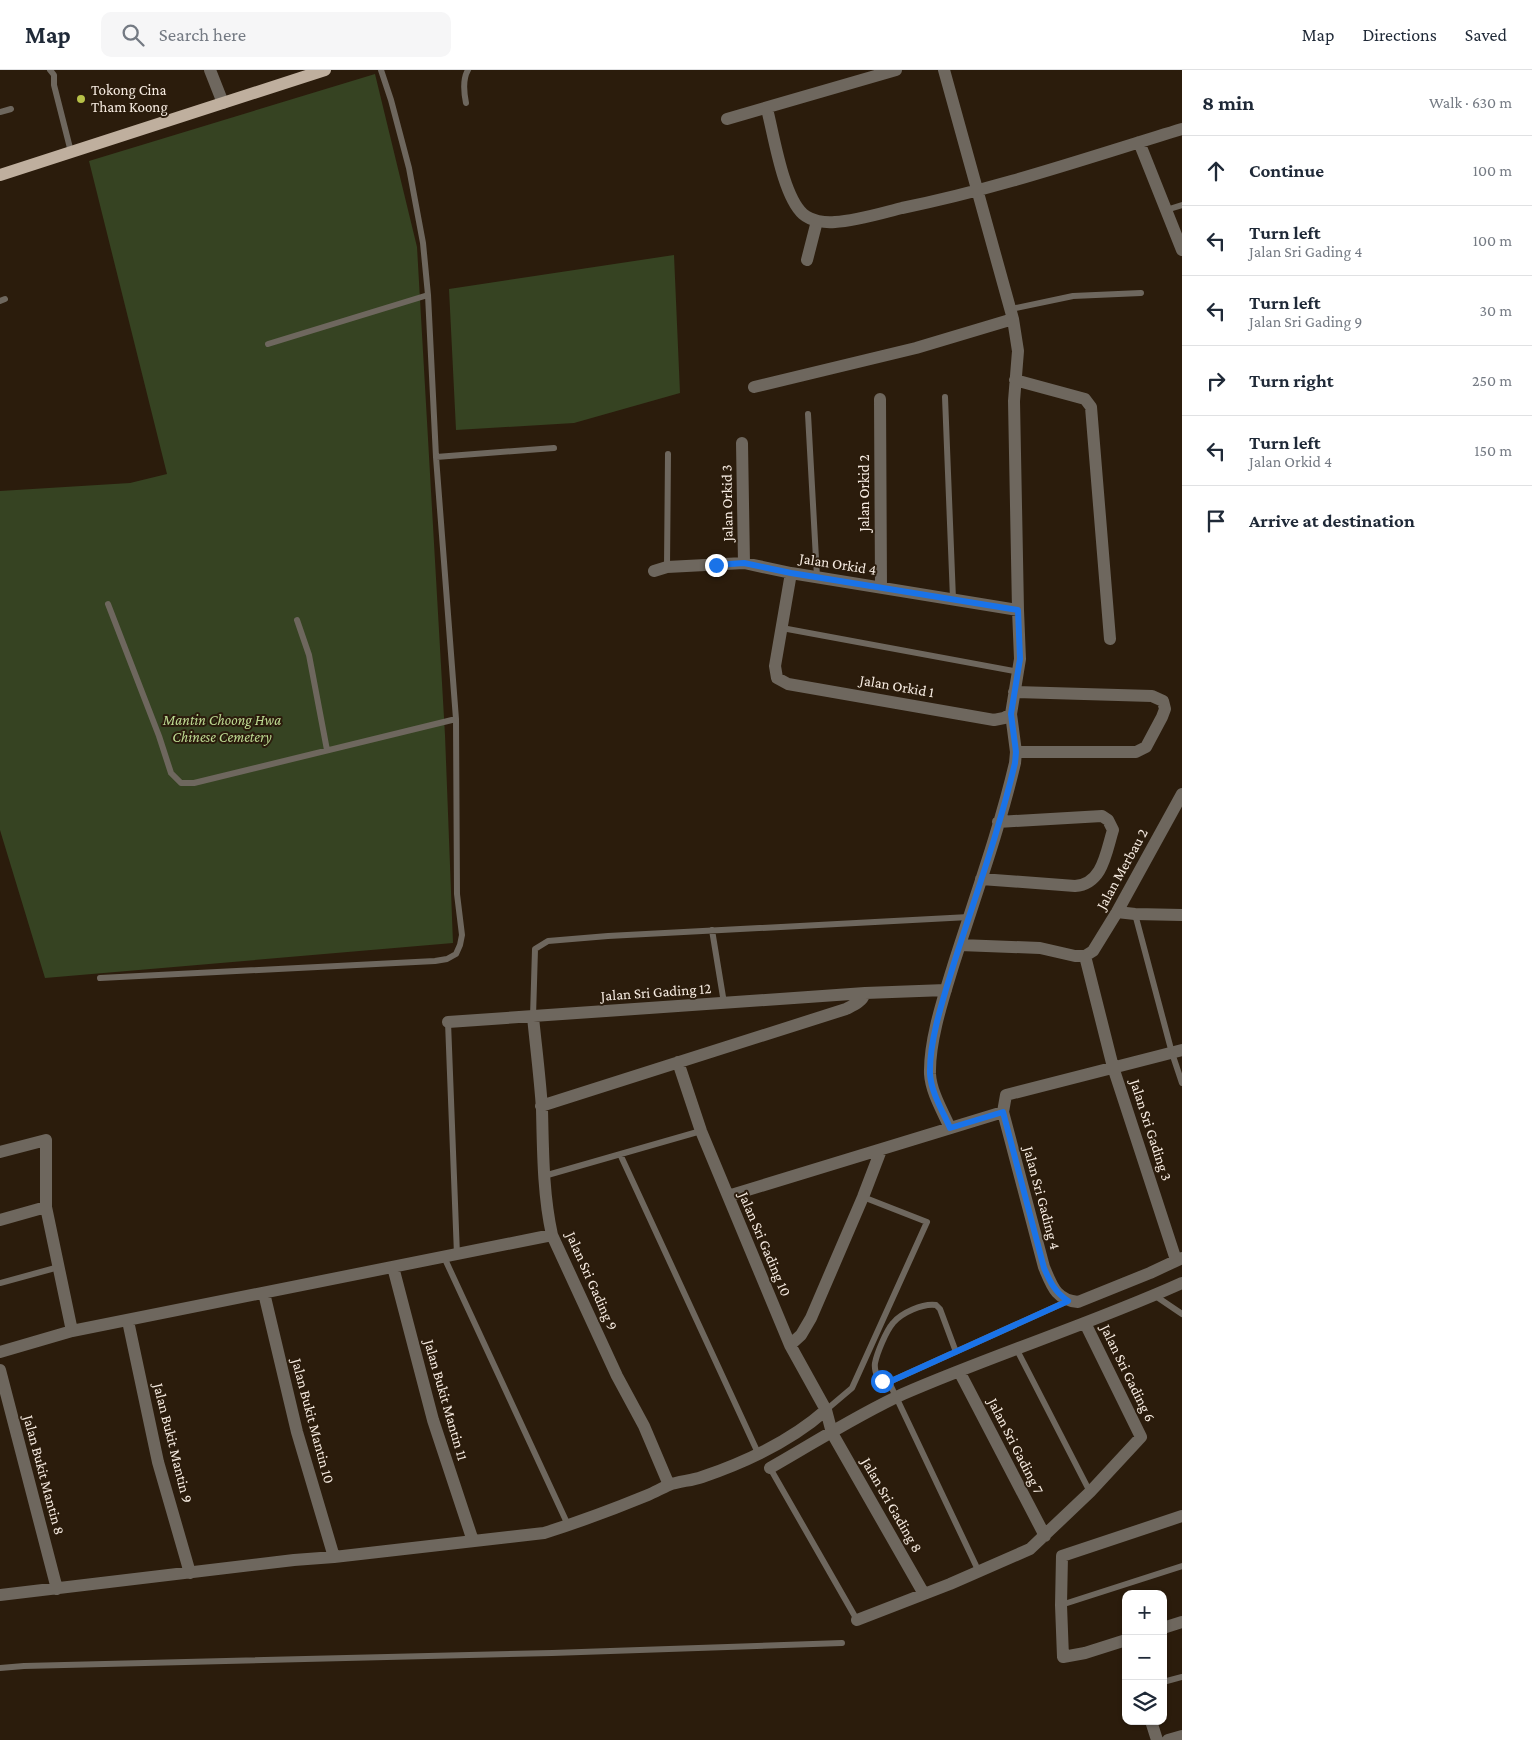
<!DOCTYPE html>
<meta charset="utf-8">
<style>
:root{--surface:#fff;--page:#f6f6f7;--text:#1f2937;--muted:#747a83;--line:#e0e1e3}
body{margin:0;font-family:"Crimson Pro",serif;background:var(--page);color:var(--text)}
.controls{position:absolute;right:15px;bottom:15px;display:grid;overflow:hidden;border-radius:10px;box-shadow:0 1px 4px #0004}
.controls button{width:45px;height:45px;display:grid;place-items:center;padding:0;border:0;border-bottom:1px solid var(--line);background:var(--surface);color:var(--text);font:25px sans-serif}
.stop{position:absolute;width:15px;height:15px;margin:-11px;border:4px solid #1a73e8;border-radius:50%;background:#fff}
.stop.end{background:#1a73e8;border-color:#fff;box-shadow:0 1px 5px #0008}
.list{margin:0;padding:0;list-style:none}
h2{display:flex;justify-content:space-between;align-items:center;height:65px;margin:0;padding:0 20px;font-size:21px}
h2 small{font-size:16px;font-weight:400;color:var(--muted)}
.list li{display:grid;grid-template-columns:32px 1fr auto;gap:15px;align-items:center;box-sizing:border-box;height:70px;padding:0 20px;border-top:1px solid var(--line)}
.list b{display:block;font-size:19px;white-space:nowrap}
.list p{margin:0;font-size:16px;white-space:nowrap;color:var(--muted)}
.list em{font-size:16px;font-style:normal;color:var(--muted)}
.icon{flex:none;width:28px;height:28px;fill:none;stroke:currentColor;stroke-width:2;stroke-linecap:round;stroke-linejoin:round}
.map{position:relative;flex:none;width:1182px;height:1670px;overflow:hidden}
header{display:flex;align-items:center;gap:30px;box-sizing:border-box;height:70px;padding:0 25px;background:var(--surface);border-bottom:1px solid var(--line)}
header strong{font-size:24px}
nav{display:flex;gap:28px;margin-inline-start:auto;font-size:18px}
.search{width:350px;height:45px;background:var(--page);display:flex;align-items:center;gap:12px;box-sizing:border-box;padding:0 18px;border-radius:10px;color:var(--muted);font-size:19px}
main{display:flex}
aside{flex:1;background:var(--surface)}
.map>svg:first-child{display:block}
.green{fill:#364322}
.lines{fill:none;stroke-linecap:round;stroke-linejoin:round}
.service{stroke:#6e675e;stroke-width:6}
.minor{stroke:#6e675e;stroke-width:12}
.primary{stroke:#bfaf9e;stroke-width:12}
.route{stroke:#1a73e8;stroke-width:6}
.poi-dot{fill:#b7c148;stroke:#2b1c0c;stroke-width:2}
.labels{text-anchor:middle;stroke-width:4;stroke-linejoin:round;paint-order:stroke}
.poi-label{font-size:15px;fill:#f7ece2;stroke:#2b1c0c;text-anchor:start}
.street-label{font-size:15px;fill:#f7ece2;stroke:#2b1c0c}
.park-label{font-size:15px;font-style:italic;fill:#bedb93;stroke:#2b1c0c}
</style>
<header>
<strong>Map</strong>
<div class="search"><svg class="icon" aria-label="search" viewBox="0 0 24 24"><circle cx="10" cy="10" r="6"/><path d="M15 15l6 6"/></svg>Search here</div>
<nav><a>Map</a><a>Directions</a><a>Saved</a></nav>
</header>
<main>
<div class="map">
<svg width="1182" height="1670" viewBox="0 0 1182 1670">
<rect width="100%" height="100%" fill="#2b1c0c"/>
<path class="green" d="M375,4L417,177L445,665L453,873L45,908L0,760V421L130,413L167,404L89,91Z
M674,185L680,323L574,353L456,360L449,219Z"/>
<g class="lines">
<path class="service" d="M50,0L54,5V15L71,82
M466,33C464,23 462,10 468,0
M0,42L11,39
M1166,140L1182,135
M0,231L5,229
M1011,239L1073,226L1141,223
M268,274L428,225
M945,327L953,529
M808,344L817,507
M436,387L554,378
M667,497L668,384
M108,534L159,666L171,703L181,713H194L456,649
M297,550L309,585L327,680
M782,558L1019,602
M1135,844L1172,983L1182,1013
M712,860L724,933
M100,908L435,891L447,889L456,884L460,875L462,865L457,824L456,649L436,387L428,225L423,173L409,98L391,30L381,0
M533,947L535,879L548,871L608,866L969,847
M448,952L457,1185
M620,1084L758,1383
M544,1106L701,1061
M444,1187L568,1455
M0,1213L59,1197
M1154,1225L1182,1244
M1016,1278L1090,1422
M889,1312L882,1311L878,1309C876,1304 874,1299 875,1293C877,1283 886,1261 893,1253C901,1243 923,1233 936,1235L940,1239L956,1282
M826,1340L852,1318L927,1152L863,1127
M770,1398L857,1550
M979,1502L889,1312L1068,1231
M1061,1535L1182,1496
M0,1598L24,1596L552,1583L842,1573
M1163,1612L1182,1607"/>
<path class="minor" d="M210,0L223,33
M944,0L1013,249L1018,281L1014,331L1018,540L1020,589L1011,644L1016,682L1015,693C999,761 975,827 954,893C944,926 929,970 930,1004C931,1022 943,1042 950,1058
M767,39C774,66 783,126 803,144C811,151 825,153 835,152C856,151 882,143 902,138C997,119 1090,87 1182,59
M727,49L896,0
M1139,72L1182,180
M807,190L817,151
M1015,310L1085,329L1091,337L1110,569
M754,317L916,278L1013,249
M880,329L881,517
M742,373L744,493
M654,501L667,497L744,493L791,503L1018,540
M791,503L775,596L777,608L788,614L994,650L1004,648L1011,644
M1014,622L1152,626L1163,631L1165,639L1162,647L1146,677L1136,682H1016
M981,809L1075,816C1103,814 1106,782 1113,760L1108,750L1102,746L998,752
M1117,842L1135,844L1182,845
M960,875L1040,878L1075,886H1085L1093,881L1117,842L1182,724
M1085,886L1113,997L1176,1190
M533,947C536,977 540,1008 542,1039C543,1081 543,1124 552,1165L617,1306L644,1356L669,1415
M448,952L865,923L946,920
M1182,980L1006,1025L1003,1042L1044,1197C1052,1216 1056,1230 1078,1232L1150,1203L1182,1188
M678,992L701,1061L790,1275L826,1340L832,1363L924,1524
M541,1036L846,939C854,935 862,932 865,923
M0,1082L46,1070V1137L72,1261
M728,1126L1003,1042
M0,1150L46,1137
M393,1197L433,1350L473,1471
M264,1223L297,1362L334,1487
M128,1251L158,1392L190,1503
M790,1275L801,1265L811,1248L863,1127L881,1080
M0,1282L72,1261L552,1165
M0,1300L57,1519
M959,1301L1045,1466
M770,1398C814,1373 857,1345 903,1324C995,1284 1091,1254 1182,1213
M0,1525L294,1490L334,1487L544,1463C579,1452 614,1439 648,1425C655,1422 662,1418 669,1415C679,1411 691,1411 702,1407C746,1392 791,1371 826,1340
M857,1550L950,1514L1030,1479L1090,1422L1141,1367L1085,1253
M1163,1558L1182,1552
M1126,1570L1085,1583L1063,1587L1061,1535L1062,1486L1182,1446
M1151,1651L1157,1670
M1168,1670L1182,1666"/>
<path class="primary" d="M0,105L325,0"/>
</g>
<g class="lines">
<path class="route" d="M716,495L744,493L791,503L1018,540L1020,589L1011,644L1016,682L1015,693C999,761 975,827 954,893C944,926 929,970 930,1004C931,1022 943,1042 950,1058L1003,1042L1044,1198C1050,1212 1055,1222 1068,1231L889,1312L882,1311"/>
</g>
<circle class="poi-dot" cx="81" cy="29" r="5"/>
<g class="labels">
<g class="poi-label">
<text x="91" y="25">Tokong Cina<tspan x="91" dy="17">Tham Koong</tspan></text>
</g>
<g class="street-label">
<text transform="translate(864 423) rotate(-90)" y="5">Jalan Orkid 2</text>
<text transform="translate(727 433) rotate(-91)" y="5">Jalan Orkid 3</text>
<text transform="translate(838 494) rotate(9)" y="5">Jalan Orkid 4</text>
<text transform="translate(897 616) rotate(10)" y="5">Jalan Orkid 1</text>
<text transform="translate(1122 799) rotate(-61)" y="5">Jalan Merbau 2</text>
<text transform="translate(656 922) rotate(-4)" y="5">Jalan Sri Gading 12</text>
<text transform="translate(1151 1060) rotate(72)" y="5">Jalan Sri Gading 3</text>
<text transform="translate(1042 1128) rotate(75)" y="5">Jalan Sri Gading 4</text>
<text transform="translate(765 1174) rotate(67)" y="5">Jalan Sri Gading 10</text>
<text transform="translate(592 1211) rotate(66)" y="5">Jalan Sri Gading 9</text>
<text transform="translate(1128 1303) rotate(64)" y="5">Jalan Sri Gading 6</text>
<text transform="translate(446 1330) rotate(74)" y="5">Jalan Bukit Mantin 11</text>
<text transform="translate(313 1351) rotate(75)" y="5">Jalan Bukit Mantin 10</text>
<text transform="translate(173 1373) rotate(76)" y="5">Jalan Bukit Mantin 9</text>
<text transform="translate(1016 1376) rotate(63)" y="5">Jalan Sri Gading 7</text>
<text transform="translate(44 1405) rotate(75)" y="5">Jalan Bukit Mantin 8</text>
<text transform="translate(892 1435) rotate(60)" y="5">Jalan Sri Gading 8</text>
</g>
<g class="park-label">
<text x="222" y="655">Mantin Choong Hwa<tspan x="222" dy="17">Chinese Cemetery</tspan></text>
</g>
</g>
</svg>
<div class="controls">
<button>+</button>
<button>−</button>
<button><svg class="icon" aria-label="layers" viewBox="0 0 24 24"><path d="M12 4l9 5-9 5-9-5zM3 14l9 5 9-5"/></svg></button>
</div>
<div class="stop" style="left:882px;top:1311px"></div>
<div class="stop end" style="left:716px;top:495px"></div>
</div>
<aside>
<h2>8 min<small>Walk · 630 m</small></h2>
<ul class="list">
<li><svg class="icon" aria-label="ahead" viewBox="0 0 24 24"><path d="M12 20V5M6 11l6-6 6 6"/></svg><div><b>Continue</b></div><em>100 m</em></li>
<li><svg class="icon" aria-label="left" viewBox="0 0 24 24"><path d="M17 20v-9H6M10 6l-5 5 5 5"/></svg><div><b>Turn left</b><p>Jalan Sri Gading 4</p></div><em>100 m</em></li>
<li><svg class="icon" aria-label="left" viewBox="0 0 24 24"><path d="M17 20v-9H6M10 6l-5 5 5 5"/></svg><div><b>Turn left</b><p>Jalan Sri Gading 9</p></div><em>30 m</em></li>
<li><svg class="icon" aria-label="right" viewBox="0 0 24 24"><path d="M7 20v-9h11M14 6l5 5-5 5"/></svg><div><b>Turn right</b></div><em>250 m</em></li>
<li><svg class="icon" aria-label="left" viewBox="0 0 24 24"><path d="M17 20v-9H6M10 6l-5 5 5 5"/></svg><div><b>Turn left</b><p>Jalan Orkid 4</p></div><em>150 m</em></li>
<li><svg class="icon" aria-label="arrive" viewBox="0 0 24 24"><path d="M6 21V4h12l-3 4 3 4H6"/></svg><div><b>Arrive at destination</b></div></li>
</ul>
</aside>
</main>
